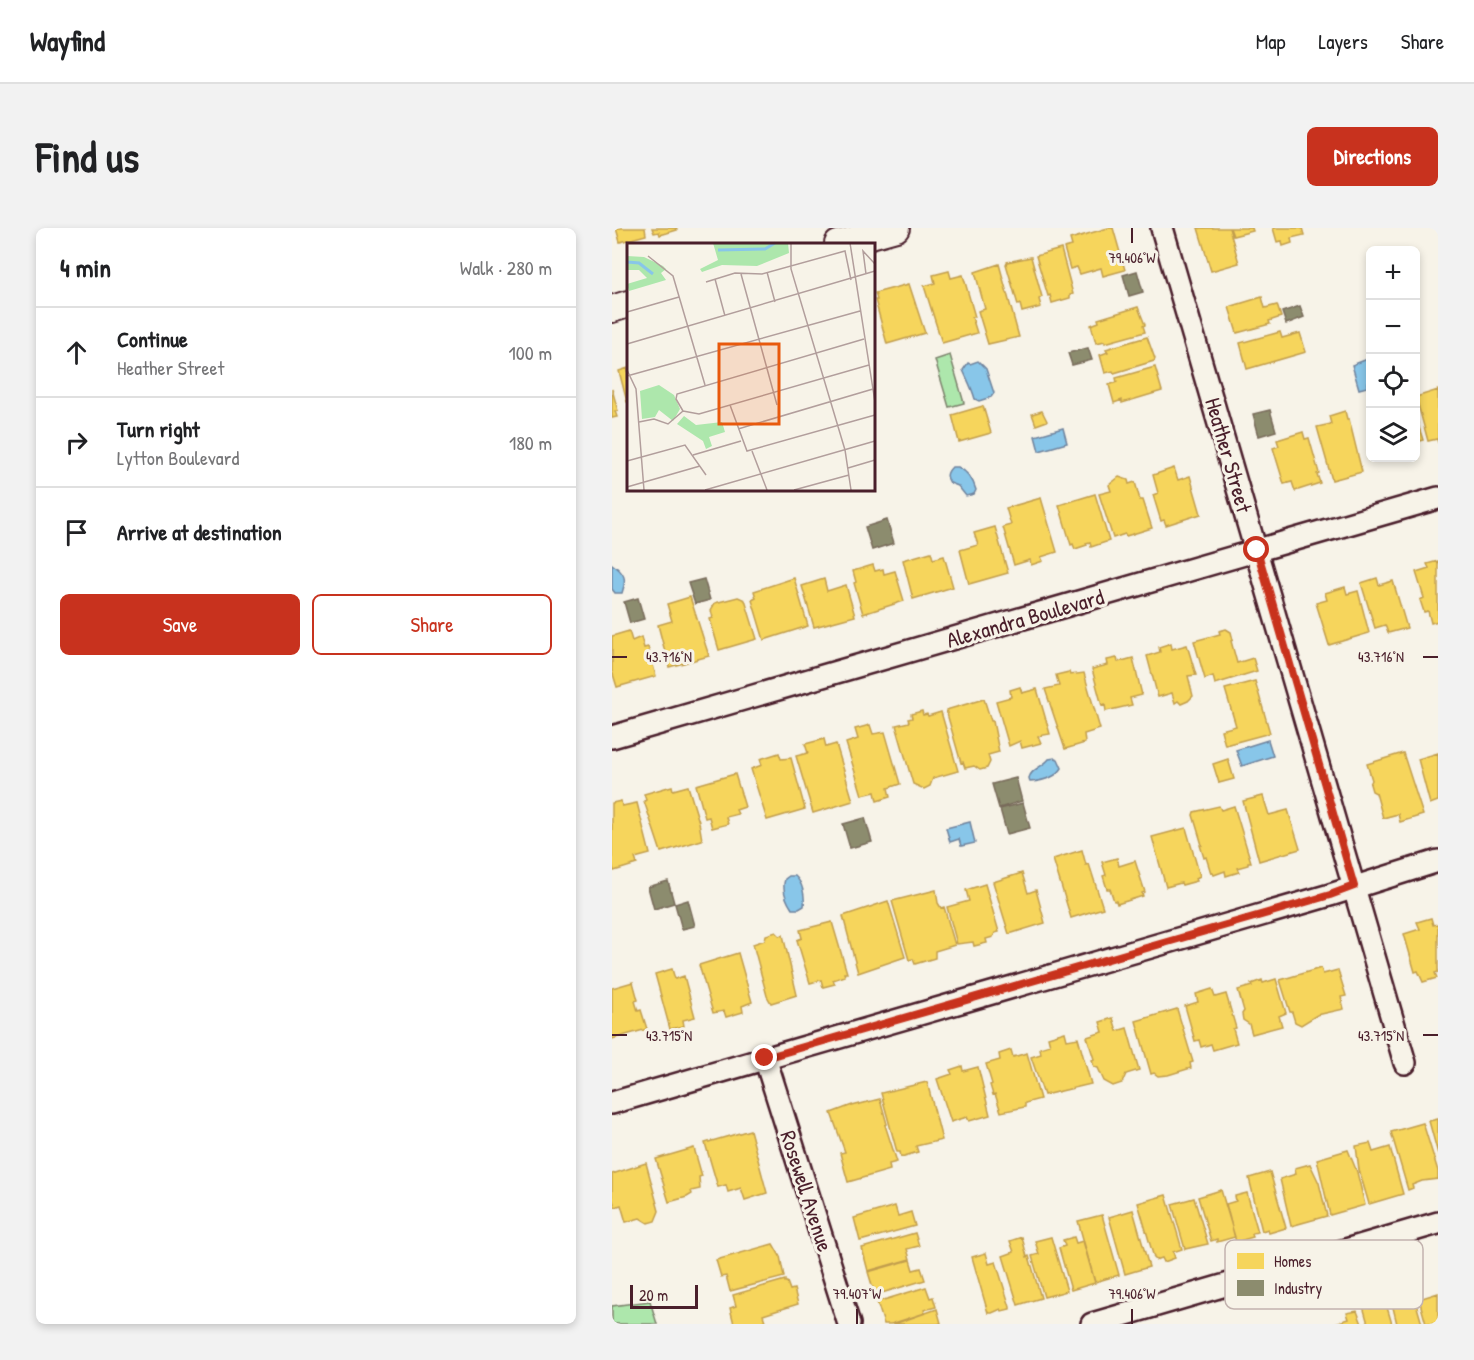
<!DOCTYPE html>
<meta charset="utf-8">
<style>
:root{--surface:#fff;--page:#f2f2f2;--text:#202124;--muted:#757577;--line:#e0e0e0;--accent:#c8321e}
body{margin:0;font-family:"Patrick Hand",sans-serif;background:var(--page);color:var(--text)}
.controls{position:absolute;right:18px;top:18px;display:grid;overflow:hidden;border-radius:9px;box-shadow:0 3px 9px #0003}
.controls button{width:54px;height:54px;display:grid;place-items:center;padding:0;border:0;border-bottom:2px solid var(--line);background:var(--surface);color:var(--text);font:30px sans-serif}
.scale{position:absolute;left:18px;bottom:15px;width:68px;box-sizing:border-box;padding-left:6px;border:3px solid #4a1f2b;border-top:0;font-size:16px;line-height:21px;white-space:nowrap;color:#4a1f2b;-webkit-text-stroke:4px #f7f3e8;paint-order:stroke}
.stop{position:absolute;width:18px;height:18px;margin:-14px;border:4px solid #c8321e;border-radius:50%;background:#fff}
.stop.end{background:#c8321e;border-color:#fff;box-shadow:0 2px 6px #0008}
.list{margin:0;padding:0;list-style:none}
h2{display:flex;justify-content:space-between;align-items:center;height:78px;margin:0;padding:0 24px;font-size:26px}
h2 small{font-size:20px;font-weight:400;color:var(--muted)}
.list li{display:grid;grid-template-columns:39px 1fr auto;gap:18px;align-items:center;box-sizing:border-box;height:90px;padding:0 24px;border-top:2px solid var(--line)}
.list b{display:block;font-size:22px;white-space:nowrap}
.list p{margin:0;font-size:20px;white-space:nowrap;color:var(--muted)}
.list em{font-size:20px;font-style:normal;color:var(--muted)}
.actions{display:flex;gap:12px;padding:18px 24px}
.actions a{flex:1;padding:14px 0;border:2px solid var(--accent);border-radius:9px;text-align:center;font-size:21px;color:var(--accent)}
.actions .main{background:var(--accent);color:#fff}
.icon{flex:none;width:33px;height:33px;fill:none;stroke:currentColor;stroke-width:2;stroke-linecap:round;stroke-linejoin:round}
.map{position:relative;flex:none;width:826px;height:1096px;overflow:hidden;border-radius:9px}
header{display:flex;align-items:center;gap:36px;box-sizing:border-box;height:84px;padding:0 30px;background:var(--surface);border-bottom:2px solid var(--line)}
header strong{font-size:28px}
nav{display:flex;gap:33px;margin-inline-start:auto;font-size:21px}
.intro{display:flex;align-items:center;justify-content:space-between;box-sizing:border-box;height:144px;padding:0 36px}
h1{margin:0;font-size:42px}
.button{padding:15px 27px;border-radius:9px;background:var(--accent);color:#fff;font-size:21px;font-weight:700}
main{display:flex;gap:36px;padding:0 36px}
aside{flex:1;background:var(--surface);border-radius:9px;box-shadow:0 3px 9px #0003}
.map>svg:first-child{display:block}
.green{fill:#ade7ac;stroke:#7c836c;stroke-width:1.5}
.water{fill:#88c6e9;stroke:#6f839d;stroke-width:1.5}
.homes{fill:#f6d55c;stroke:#c29e4d;stroke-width:1.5}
.industry{fill:#8c8c6e;stroke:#786b5a;stroke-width:1.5}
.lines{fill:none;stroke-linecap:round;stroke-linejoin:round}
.minor-casing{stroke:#4a1f2b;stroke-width:26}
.tertiary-casing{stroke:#4a1f2b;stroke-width:30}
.minor{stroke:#f7f3e8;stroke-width:21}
.tertiary{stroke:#f7f3e8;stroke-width:26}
.route{stroke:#c8321e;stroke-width:8}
.ticks{fill:none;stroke:#4a1f2b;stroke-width:2}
.labels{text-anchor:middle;stroke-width:6;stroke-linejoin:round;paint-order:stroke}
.street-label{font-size:22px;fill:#4a1f2b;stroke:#f7f3e8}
.inset-river{fill:none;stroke:#88c6e9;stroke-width:3}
.inset-road{fill:none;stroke:#b29e9c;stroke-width:1.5}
.view{fill:#e8590c;fill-opacity:0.15;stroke:#e8590c;stroke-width:3}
.inset-edge{fill:none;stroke:#4a1f2b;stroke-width:3}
.key{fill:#f7f3e8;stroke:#c3b3af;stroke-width:1.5}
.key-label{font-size:16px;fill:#4a1f2b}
.ticks-label{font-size:15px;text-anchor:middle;fill:#4a1f2b;stroke:#f7f3e8;stroke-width:6;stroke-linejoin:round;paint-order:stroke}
</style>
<header>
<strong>Wayfind</strong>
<nav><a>Map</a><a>Layers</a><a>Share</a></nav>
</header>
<div class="intro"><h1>Find us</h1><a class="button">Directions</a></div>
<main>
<aside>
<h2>4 min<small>Walk · 280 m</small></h2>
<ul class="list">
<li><svg class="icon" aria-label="ahead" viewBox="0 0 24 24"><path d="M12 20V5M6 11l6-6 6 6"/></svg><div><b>Continue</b><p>Heather Street</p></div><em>100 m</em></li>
<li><svg class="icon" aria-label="right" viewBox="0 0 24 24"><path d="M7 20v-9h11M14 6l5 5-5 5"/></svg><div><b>Turn right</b><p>Lytton Boulevard</p></div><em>180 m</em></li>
<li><svg class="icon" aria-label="arrive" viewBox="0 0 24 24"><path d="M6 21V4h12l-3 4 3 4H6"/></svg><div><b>Arrive at destination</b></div></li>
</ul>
<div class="actions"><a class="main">Save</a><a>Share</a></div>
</aside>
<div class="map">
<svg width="826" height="1096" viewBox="0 0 826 1096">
<rect width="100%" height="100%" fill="#f7f3e8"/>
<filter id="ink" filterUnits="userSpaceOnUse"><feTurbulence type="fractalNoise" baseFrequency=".0167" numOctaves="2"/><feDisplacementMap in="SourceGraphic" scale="12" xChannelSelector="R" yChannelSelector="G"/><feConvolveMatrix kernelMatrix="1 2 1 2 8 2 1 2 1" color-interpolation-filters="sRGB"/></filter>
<g filter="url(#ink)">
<path class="green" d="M338,127L352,175L337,179L323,132Z
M38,1073L45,1096H0V1078Z"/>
<path class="water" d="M758,130V154H756L755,159L747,161L740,137Z
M366,133L374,141L382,165L379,169L367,173L363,171C360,160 355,151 351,142L356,135L358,136Z
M451,200L455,215L427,223L423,208Z
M340,239H346C356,244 361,251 364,262L362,266L354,268L346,258L338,255C334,249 334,245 340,239Z
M0,336C13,345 15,351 10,365H3L0,361Z
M656,512L661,528L630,538L624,522Z
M443,530L446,531L450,540C444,550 430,553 418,554L417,550C419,541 431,539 437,531Z
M358,594L363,615L349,618L347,611L338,614L334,600Z
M177,648H183C191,655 193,668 192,678L187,681H180C174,672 170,661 173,651Z"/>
<path class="homes" d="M4,0H33L34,7L8,14Z
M40,0H64L65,2L48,7L47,4L42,5Z
M496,0H501L513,42L491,48L489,40L468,46L465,39L458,41L452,20L460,18L458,11Z
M586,0H617L627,35L599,43Z
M618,0H640L641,3L621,8Z
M661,0H690L692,7L679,10L680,15L671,18L670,13L665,14Z
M449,21L461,66L458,67V70L440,75L438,67L436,68L424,28Z
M419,29L430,69L427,71L429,79L410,84L408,76L406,77L394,36L395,34Z
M387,36L407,109L376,116L366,83L373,81L363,44Z
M337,43L339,50L351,47L363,89H360L365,105L330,115L312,58L323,55L321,47Z
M297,56L313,105L275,116L263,72H265L263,65Z
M650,69L653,80L665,77L669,89L657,93L658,96L625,105L617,79Z
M526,79L533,97L531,98L533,104L493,115V113L484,115L479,97L487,94L486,91Z
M668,104L670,110L688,105L694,124L635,141L628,115Z
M535,109L543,131L542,133L502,145L501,143L493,145L488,127L496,124L494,121Z
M543,139L550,163L510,175V172L502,175L497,157L505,154L504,150Z
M16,140V174H15L7,143Z
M0,161L6,183H3L5,189L0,190Z
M826,162V215L825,211L816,213L804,169Z
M371,178L379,205L347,214L340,187Z
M430,183L435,193L424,197L420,186Z
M733,183L735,191H737L750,244L720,252L705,199L719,196L717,188Z
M804,190L811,212L804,214Z
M691,204L693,211L697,210L707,245L705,246L708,255L683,263L680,254L672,256L661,220L667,218L665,212Z
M562,240L566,252L578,248L589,286L554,297L552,292L549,293L541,267L546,265L541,247Z
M507,249L516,252L517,256L523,254L528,272H531L540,300L514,308L513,306L501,310L487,266L499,263L497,257Z
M483,266L497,313L479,319L478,314L474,315L475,317L463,321L461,316L459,317L447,277Z
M429,270L445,324L429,329L431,333L419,337L418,332L402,337L391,299L399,297L394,280Z
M383,299L396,345L357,356L348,322L366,317L362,305Z
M319,324L321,331L332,328L341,359L301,371L291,332Z
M826,333V393L819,395L816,383L812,384L808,372L812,370L804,344L817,340L815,336Z
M261,337L263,343L271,341L272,346L283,343L292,373L251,386L242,355L244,354L241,343Z
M182,350L196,398L152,412L140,372L144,370L142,363Z
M765,350L767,357L781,353L795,400L776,405L773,397L763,400L749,355Z
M212,351L215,363L234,357L243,388L202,399L190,358Z
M733,359L735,366L746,363L757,405L717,417L704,375L715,372L713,365Z
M78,369L97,428L57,439L46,397L60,393L55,376Z
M126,369L133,372L145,411L107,422L98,391L101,390L99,382L103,375Z
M614,401L619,404L621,412L619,413L625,435L641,430L645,443L603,456L601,448L593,451L582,413L608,406L607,403Z
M17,403L20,413L29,409L32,420L36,419L44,448L5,459L0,443V408Z
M559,415L560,421L575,417L584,447L576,448L581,468L576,473L569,476L566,473L563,475L560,465L546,469L535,428L548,424L547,419Z
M505,430L506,434L521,430L530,467L518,470L520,477L494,483L493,477L490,478L480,441L496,437L495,432Z
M457,444L458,447L472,445L488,501L472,506L473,515L453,521L433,461L447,458L444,447Z
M643,453L658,505L613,517L609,502L624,498L613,461Z
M408,459L410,465L425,461L438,506L426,508L429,515L410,520L408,513L397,518L384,473L399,469L398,462Z
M372,471L379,493H381L387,524L376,527L378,534L375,540L368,542L362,538L353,540L351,534L349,535L334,482Z
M310,483L311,487L315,486L316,488L329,484L346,543L321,550L318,558L312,561L301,556L284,497L297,494L296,491L300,490L299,486Z
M258,497L261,506L273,504L288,556L276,560L278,569L265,573L263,564L250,567L234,515L246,511L243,501Z
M212,511L214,519L224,516L241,573L201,585L184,528L196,525L193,516Z
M167,525L169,531L179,530L193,581L155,592L139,541L150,537L148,531Z
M791,525L811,587L788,594L786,586L771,590L764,565L760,563L758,556L760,552L755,536Z
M826,525V573L818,576L806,531Z
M616,531L622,551L607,555L601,536Z
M123,546L133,579L124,582L126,586L114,589L116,596L100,600L97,589L93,590L84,557Z
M60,558L61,562L76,558L87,594L90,612L49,624L32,573L34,572L32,566Z
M651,568L657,587L676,582L688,621L647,633L631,573Z
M9,573L10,578L25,575L38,626L23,630L25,636L2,643L0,636V575Z
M607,578L609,582L622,578L639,634H636V637L625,640L627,644L614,648L613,643L602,647L601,645H599L594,629L592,630L588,617H590L581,587L582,584Z
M574,600L588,648L584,650L585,653L570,657L569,655L554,659L540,609Z
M470,622L474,637L477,636L491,680L459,690L441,631Z
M505,630L507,638L523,633L533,664L530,665L531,668L505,676L504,673H502L498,661H495L491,648L494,647L490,634Z
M410,645L416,665L424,662L433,695L397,706L381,654Z
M373,656L387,704L383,705L381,709L374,711L375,715L362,718L361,714L345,716L335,679L357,673L354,662Z
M324,662L326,675L329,680L332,679L343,717L323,723V730L303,736L301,731L297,732L280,673Z
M276,673L293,729L246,745L231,688Z
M819,690L821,697L826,696V744L823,745L825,750L811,754L806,743L803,744L792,706L808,701L805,694Z
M220,694L235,745H232L233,748L221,752L223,756L211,759L209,752L198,755L185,712L190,710L188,702Z
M164,704L168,708L171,707L185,767L159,775L155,768L141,716L153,712L154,707Z
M126,725L140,774L130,778L131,784L114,789L112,783L101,785L87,737Z
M709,740L711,746L726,742L734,768L729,769L732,781L705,787L689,797L683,794L680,784H678L668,752Z
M60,741L63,751L72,748L83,789L71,792L72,798L58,801L43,746Z
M664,751L674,785L667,788L670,798L640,806L637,796L631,792L630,786L632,783L626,762L640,758L639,756L650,752L651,755Z
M21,754L26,772L23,773L26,783L29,782L35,801L0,811V760Z
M600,761L603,769L614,766L624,800L621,801L625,815L601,822L599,816L589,819L587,812L583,813L573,778L586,774L584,766Z
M565,781L581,834L578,835L579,840L556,847L546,848L542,845L539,846L524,793Z
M501,790L505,803L515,800L527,842L514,846L510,855L501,858L492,853L486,840L482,839L480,832L482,831L475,809L491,804L488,794Z
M453,804L455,812L466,810L479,856L432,867L419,829L429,826L428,820L438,817L436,809Z
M399,822L401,829L415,825L428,871L413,875V879L389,884L383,866L381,867L378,857L380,856L374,836L388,832L387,826Z
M350,838L351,843L366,839L378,887L357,893L355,889L339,894L325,851L340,846L338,842Z
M315,854L330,912L304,918L306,924L289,929L288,924H285L269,865Z
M268,871L275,896L273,897L285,934L277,936L278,942L236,954L228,925L233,924L219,885L240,877V878Z
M826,891V926L817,893Z
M811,895L826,943V951L810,953L800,957L801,960L796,962L779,904Z
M138,902L155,965L133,972L129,960L116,964L114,957L106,959L93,915Z
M758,915L761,924L778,919L791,966L757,976L747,942L744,918Z
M82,920L90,948L87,949L88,961L79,963L80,966L75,969L57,974L44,931Z
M736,922L745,944L753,977L718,987L705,931Z
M34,935L47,983L43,993L36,995L28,990L14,994L9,977L3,979L0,969V946Z
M698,936L707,955L715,988L679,998L668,951L684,946L683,940Z
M658,944L674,1000L657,1005L656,1001L650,1003L637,950Z
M609,962L623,1009L605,1014V1011L599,1013L586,969Z
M635,965L646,1004L640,1005L641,1009L624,1014L614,976L624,973L623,968Z
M554,967L570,1021L561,1024L563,1030L552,1034L550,1030L544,1032L542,1030L526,975Z
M582,970L596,1016L573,1021L560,976Z
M283,978L286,988L299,984L303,998L248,1013L242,990Z
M521,982L537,1039L513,1046L497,989Z
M490,987L507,1047L483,1054L466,993Z
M303,1005L307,1018L295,1021L298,1031L256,1043L250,1020Z
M410,1009L415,1029L417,1028L429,1070L406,1077L391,1028L402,1024L398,1013Z
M439,1009L455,1063L432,1069L420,1028L427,1026L423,1013Z
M462,1009L464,1015L471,1013L483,1055L459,1062L447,1020L453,1018L451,1012Z
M161,1016L168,1028L172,1049L118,1063L114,1048L109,1049L104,1032Z
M374,1025L377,1036L384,1034L398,1079V1081L390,1083L389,1081L380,1085H376L360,1029Z
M298,1032L301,1042L309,1040L313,1052L263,1067L256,1044Z
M173,1052V1054H175L178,1062L182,1061L186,1076L151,1087L153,1093L143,1096H122L118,1080L124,1078L121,1067Z
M314,1059L318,1070L321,1069L324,1079L312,1082L313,1085L279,1096H272L265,1074Z
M801,1065L810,1096H785L779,1071Z
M826,1065V1096H814L807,1071Z
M757,1076L758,1080L774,1076L780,1096H756L751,1078Z
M325,1081L329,1095L326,1096H282Z
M745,1083L750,1096H720L737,1091L735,1085Z"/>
<path class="industry" d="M525,43L531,64L517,68L511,47Z
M688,78L692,89L674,96L670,84Z
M476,120L480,132L460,137L456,125Z
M658,182L664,203L647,208L641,186Z
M275,292L282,315L260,322L253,299Z
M92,351L98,372L83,376L76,355Z
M26,370L32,391L18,395L12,374Z
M404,550L410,573L387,580L380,556Z
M411,575L418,600L395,606L388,581Z
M253,590L260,614L238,620L231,596Z
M56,653L62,675L42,681L36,659Z
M76,672L83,698L70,701L63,676Z"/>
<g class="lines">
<g class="minor-casing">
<path id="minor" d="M550,0L793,835
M0,509L826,270
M153,830L237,1096
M0,875L718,667L826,633
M480,1096L826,995"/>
</g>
<g class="tertiary-casing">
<path id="tertiary" d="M226,16L284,0
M0,81L16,76"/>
</g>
<use href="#minor" class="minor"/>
<use href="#tertiary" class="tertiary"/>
</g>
</g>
<g class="lines" filter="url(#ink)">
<path class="route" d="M153,830L718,667L742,658L645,322"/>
</g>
<path class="ticks" d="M520,0V15M0,429H15M811,429H826M0,807H15M811,807H826M245,1081V1096M520,1081V1096"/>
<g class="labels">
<g class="street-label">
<text transform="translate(617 227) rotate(74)" y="8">Heather Street</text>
<text transform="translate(413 390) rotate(-16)" y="8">Alexandra Boulevard</text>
<text transform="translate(195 963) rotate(72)" y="8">Rosewell Avenue</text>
</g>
</g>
<g transform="translate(15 15)">
<rect width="248" height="248" fill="#f7f3e8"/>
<path d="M86,0H161L162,10L130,23L95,22L75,29L73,26L91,17ZM0,13L17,14L36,23L39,26L34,30L39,37L2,48L0,41L20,35L12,27H0ZM32,142L47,152L53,166L46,178L32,167L28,174L15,176L13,148ZM57,173L69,182L95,179L98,189L82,194L85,203L79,206L76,198L50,181Z" fill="#ade7ac"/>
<path class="inset-river" d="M91,7L138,6L148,0M0,19L12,20L26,31"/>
<path class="inset-road" d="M164,0V26L218,207L224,247M223,0L248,159M21,13L46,33L78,142M140,29L148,59M114,31L150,162M239,31L236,8L248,21M88,36L98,73M79,39L108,30L135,31L218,8L224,37M0,69L52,54M0,101L248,28M0,127L9,146L17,247M0,133L233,68M103,162L120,208L248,172M56,168L49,156L50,151L237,96M56,168L72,171L242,122M12,179L27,176L41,181L56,168M111,186L246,146M125,208L140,247M66,212L114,198M0,218L58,202L79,232M221,225L248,217M0,244L73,223M78,247L248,198M167,247L222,232"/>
<path class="view" d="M92,101H152V181H92Z"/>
<rect width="248" height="248" class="inset-edge"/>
</g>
<rect x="613" y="1012" width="198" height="69" rx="9" class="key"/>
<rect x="625" y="1025" width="27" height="16" fill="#f6d55c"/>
<rect x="625" y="1052" width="27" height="16" fill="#8c8c6e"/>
<g class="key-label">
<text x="662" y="1039">Homes</text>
<text x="662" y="1066">Industry</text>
</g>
<g class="ticks-label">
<text x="520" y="35">79.406°W</text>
<text x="57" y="434">43.716°N</text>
<text x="769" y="434">43.716°N</text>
<text x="57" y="813">43.715°N</text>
<text x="769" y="813">43.715°N</text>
<text x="245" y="1071">79.407°W</text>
<text x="520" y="1071">79.406°W</text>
</g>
</svg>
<div class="controls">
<button>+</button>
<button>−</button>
<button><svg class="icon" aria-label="locate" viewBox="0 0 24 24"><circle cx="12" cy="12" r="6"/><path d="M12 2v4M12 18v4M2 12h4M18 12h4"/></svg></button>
<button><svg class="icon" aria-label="layers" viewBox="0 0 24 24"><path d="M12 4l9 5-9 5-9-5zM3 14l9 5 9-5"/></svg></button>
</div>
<div class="scale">20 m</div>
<div class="stop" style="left:645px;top:322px"></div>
<div class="stop end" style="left:153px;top:830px"></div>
</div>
</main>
